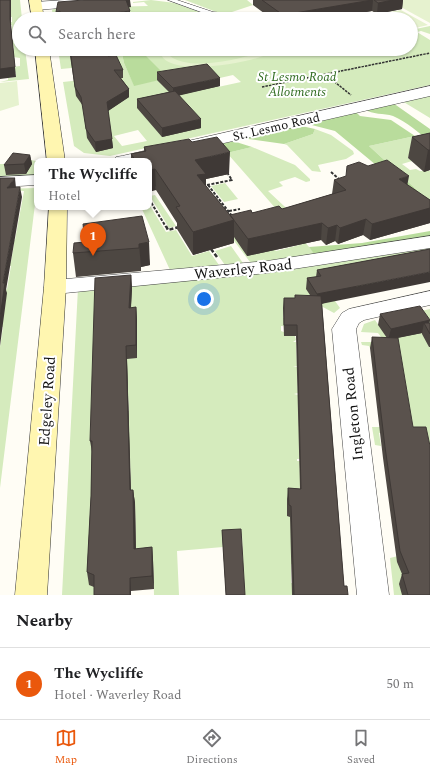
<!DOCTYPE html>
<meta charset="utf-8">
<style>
:root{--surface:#fff;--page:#f2f2f2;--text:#202124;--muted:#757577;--line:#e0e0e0;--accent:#ea580c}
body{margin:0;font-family:Spectral,serif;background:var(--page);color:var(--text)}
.you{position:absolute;left:204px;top:299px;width:14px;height:14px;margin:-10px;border:3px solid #fff;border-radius:50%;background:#1a73e8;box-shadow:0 0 0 6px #1a73e833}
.badge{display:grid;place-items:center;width:26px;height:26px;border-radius:50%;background:var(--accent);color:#fff;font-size:13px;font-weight:700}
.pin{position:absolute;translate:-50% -33px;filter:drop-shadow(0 1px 2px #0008)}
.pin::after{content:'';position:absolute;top:21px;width:14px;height:12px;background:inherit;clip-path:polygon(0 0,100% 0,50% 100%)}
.popup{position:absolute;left:34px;top:158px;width:118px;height:52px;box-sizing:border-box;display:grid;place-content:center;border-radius:8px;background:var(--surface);filter:drop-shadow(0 1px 3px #0005);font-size:13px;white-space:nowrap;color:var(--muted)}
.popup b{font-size:15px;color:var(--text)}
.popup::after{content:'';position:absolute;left:50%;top:100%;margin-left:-8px;border:8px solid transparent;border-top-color:var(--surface)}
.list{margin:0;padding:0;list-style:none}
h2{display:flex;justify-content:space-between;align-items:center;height:52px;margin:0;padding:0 16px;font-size:17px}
h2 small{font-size:13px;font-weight:400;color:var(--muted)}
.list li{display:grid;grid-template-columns:26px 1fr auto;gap:12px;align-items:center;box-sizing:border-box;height:72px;padding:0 16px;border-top:1px solid var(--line)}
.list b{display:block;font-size:15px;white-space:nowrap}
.list p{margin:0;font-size:13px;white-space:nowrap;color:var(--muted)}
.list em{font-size:13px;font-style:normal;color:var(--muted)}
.icon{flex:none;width:22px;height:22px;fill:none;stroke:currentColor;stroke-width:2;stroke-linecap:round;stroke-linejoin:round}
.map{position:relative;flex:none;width:430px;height:595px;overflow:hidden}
.search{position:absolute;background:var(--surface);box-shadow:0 1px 3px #0004;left:12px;right:12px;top:12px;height:44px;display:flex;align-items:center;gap:10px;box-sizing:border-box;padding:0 14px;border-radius:22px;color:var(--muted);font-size:15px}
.sheet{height:124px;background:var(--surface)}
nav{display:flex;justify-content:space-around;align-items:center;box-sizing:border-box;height:56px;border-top:1px solid var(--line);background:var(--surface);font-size:11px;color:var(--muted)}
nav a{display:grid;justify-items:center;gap:2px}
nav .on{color:var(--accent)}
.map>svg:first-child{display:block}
.green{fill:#d5ebbd;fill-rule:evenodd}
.forest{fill:#b9dc9c}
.pitch{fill:#e6f2cf}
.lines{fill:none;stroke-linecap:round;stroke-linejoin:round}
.lane-casing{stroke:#444;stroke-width:1}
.street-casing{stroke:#444;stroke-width:1}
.secondary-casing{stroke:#333;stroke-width:1}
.path-far2{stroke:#333;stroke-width:1.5;stroke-dasharray:2.5 1;stroke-linecap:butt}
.path-far1{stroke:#333;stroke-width:2;stroke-dasharray:3 1.5;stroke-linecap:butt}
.path{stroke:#333;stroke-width:2.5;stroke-dasharray:4 2;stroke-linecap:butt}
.lane{fill:#fff;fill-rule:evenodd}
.street{fill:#fff;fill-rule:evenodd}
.secondary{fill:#fff6b0;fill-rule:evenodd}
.wall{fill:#4d4742}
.shaded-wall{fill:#3f3936}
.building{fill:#5a524d;stroke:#3f3936}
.labels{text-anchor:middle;stroke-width:4;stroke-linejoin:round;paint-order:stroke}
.far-park-label{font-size:13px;font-style:italic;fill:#2f6b1f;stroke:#fff}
.far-street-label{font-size:13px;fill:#111;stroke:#fff}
.street-label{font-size:15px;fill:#111;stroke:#fff}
</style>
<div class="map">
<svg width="430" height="595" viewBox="0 0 430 595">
<rect width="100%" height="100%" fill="#fffdf5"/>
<path class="green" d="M4,0H20L22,19H19V49H25L29,79L0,82L8,80V78L16,77V73L4,68L20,66V58L0,55V53L14,51L13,44L0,45L13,40V33L0,34V32L12,31V25L0,26V24L12,22V17H0L11,15V9Z
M151,0L175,3L213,17L252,19H53L52,10L56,8L148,6L144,2L133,3V2Z
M185,0H247L253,5L229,13H219Z
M430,26V34L421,31L417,32L430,40V85L110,156L84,153L74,146L63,82L98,78L82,67L61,69L58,49H121L124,63L134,85L158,80L163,86L139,49H299L302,51L315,49H411V30ZM233,75L241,82L218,87L211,80ZM138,130L147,141L122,146L114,136Z
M427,95L430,96V118L402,101Z
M315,129L331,135L353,151L354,154L346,159L318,165L321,172L312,171L287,145L284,144L313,134Z
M415,136L408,158L412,161L402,164L410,170L416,169L420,171H430V202L369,146Z
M252,147L295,165L310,179V181L306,182L295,177L279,182L283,186L268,191L299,220L289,224L316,255L253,266L229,234L277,210L227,153ZM293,230L303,244L276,251L274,249Z
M31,160L36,161L35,176H0V164H14Z
M225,183L238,199L224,202L211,186Z
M37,188L0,488V347L3,327H0V290L7,289L11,266H0V262H11L14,244L0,241L15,240L24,191L0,189Z
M155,195L176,226L169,228L150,196Z
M149,204L166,232L176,230L192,256L209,251L219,265L170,270L141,207H149Z
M231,246L243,263L225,265L215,251Z
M430,246V259L335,301L340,308L334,313L321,306L283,309V318H295V327L281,326V331L295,336L296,340L293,342H296L297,366H293L297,367L298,393L294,394L298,395L300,459H297V461H300L302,517L291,531V548L303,549V565L291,564V583L304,584L305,595H244L242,535L222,536L223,547L177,551L179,595H154L153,561L97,588V595H62L78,288L314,266ZM96,349L127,359V375ZM127,380L129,411L95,413ZM130,458L131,496L95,462ZM135,503L136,548L92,554Z
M430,309V342L428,346L430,347V473L409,434L379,433L381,446L375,445L372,427H380L396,349L370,348L369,346L362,345L361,342H385L378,333L361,332L364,324L375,320L389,340L394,317Z
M430,548L402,595H394L390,558Z"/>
<path class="forest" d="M121,49H139L168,78L134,86L124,63Z
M393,103L430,129V142C418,132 407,122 393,116C384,113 372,115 365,109Z
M355,111L360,116L391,120L415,136L369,146L430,202L382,170L335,131L304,123Z
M297,125L315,129L313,134L284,144L241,138Z
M233,141L252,147L227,153L219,144Z
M430,231V240L315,255L309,247L362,243Z"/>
<path class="pitch" d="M388,0H430V23Z
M401,10L428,25L411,29V19H353Z
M160,49H168L170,56C189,71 234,60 256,54C264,52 268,49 277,49C262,63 159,81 160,49Z
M17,81L19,105L0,111V83Z"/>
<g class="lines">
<g class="lane-casing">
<path id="lane" d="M168,0H177L213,12L259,17L262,19L212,16Z"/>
</g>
<g class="street-casing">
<path id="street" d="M65,0H117L111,4L36,10L30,6L36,2Z
M430,86V96L145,161H113L116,157L122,156Z
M37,175V185L0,187V177Z
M430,236V248L267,273L55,294L47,292L44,287L47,282L55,280L267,261Z
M430,291V305L364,320L359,323L356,329L389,595H357L332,329L342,313L349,309Z"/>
</g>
<g class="secondary-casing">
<path id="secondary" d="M29,0H41L44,19H32Z
M35,49H49L65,161H47Z
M49,207H67L66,287L47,595H15L44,287Z"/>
</g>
<path class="path-far2" d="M326,75L351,95
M262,87L430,53"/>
<path class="path-far1" d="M331,172L339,179
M207,185L232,180L228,174
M208,185L232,216
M149,199L166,227
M229,211L240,209"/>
<path class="path" d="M166,226L168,230L179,227
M211,249L217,257"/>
<use href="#lane" class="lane"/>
<use href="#street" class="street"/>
<use href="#secondary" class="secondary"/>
</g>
<path class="wall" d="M253,0H403L402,9L377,14L372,11L325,19H272L253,5Z
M69,49L108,56L123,70V78H121L129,89V97L108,111L113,148L96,152L87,138L83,106L76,96Z
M157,72L220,86L179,95L201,128L162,137L137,108V99L169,92L157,80Z
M430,133V170L424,172L408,158L412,137Z
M192,142L229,174L206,179V186L230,215L282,209L332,194L334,180L407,185L430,200V223L370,240L363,235L338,244L335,241L326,245L321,240L247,256L234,237V243L193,255L177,229V223L156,190L149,161H131V154L144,151V147Z
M30,155L32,164L26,174L6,175L4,165Z
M142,216L150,265L141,267V271L76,277L73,253L85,242Z
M430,249L322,304L344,586L348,595H292L290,517L287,516V499L288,488L300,489L296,336H284L283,308L284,298H295L310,295L306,289L307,278L316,277L317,270Z
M131,275L132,288L131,308L136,307L137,320V358L127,359L131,490H133L135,503L136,549L152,547L153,560L154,589L131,591V595H94V587L89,585L87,572L91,496L92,452L90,441Z
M380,314L430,320L429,323H430V347H429L422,334V333L396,338L430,595H402L399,584L402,574L397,562L383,458L370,348L372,337L387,338L378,325Z
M222,530L245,595H226Z"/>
<path class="shaded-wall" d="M10,0H11V28L16,77L0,79V69L10,19Z
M126,0H130L131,7L126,8Z
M373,0L372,11L325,19H283V15Z
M393,0H403L402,9L377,14L378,3Z
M60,11L61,19H57L56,12Z
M130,11V19H92L91,16Z
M220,78V86L173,97V88Z
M129,89V97L108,111L107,102Z
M201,119V128L162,137V128Z
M112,139L113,148L96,152L95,142Z
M428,150H430V170L424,172Z
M230,152L229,174L206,179V195L198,197L195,160Z
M30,155L32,164L26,174L24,164Z
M155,169L156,190L149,192V170Z
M409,176L406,192L399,179Z
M15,178L16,188H7Z
M20,187L22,197L6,290L7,293L0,346V317L3,283Z
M430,208V223L370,240L372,224Z
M366,219L363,235L338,244L340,228Z
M234,220V243L193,255V232Z
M322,223L321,240L247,256L248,239Z
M337,225L335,241L326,245L328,228Z
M149,242L150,265L141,267L139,244Z
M430,272V282L316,305L317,294Z
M131,275L132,288L130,321L129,308Z
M136,307L137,320V358L136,345Z
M430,320L428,330L424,323L422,333L388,340L391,329Z
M126,346L127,359L131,503L130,490Z
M133,490L135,503L136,562L134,549Z
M152,547L153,560L154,589L152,576Z
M130,578L131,591V595H130Z"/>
<path class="building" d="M0,0H10V19L15,67L0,69Z
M84,0H126L130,11L91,16L93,19H62L60,11L56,12L58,2Z
M262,0H372L283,15Z
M374,0H393L378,3Z
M70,49H105L108,56L116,55L123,70H114L129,89L107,102L112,139L95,142L86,129L81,97L75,87Z
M207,64L220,78L173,88L157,72Z
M175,91L201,119L162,128L137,99Z
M430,133V150H428L412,137Z
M217,137L230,152L195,160L206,174L197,175L234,220L193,232L176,207L180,206L155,169L149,170V161H136L131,154L146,151L144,147L189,139L192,142Z
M13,153L30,155L24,164L4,165Z
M387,160L409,176L399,179L430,200V208L372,224L366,219L340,228L337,225L328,228L322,223L248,239L230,215L251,210L252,213L279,206L282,209L346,190L334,180L346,176L347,166L359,162L368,166Z
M0,178H15L7,188L20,187L3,283H5L0,317Z
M142,216L149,242L139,244V248L73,253L74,243L85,242L83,224Z
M430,249V272L317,294L307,278L321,276L317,270Z
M131,275L129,308L136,307V345L126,346L130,490H133L134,549L152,547V576L130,578V595H94V575L87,572L91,496L92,441H90L95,278Z
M295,295L321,296L344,586H347L348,595H294L291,506L289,505L288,488L301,489L297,325H284V298H295Z
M420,306L430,320L391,329L380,314Z
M424,323H430V334Z
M372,337L398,338L413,427H426L430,446V595H408L402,574L409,573L400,551L385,447Z
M241,529L245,595H226L222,530Z"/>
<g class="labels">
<g class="far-park-label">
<text x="297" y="81">St Lesmo Road<tspan x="297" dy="15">Allotments</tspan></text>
</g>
<g class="far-street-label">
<text transform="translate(276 126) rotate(-13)" y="5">St. Lesmo Road</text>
</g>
<g class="street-label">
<text transform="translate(243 269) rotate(-6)" y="5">Waverley Road</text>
<text transform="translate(47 401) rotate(-86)" y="5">Edgeley Road</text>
<text transform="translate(353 414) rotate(-96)" y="5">Ingleton Road</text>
</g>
</g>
</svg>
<div class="you"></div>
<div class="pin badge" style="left:93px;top:256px">1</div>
<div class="popup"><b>The Wycliffe</b>Hotel</div>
<div class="search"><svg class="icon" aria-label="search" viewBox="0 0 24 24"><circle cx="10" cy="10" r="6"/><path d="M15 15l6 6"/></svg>Search here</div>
</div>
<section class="sheet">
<h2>Nearby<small></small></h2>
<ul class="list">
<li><span class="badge">1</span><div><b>The Wycliffe</b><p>Hotel · Waverley Road</p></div><em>50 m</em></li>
</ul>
</section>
<nav>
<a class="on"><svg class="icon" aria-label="map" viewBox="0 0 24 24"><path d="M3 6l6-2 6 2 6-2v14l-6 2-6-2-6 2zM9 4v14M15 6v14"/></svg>Map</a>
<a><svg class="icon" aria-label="directions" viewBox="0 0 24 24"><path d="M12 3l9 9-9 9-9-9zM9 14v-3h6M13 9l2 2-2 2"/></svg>Directions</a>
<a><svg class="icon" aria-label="saved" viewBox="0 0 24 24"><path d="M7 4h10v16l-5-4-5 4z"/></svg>Saved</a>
</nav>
